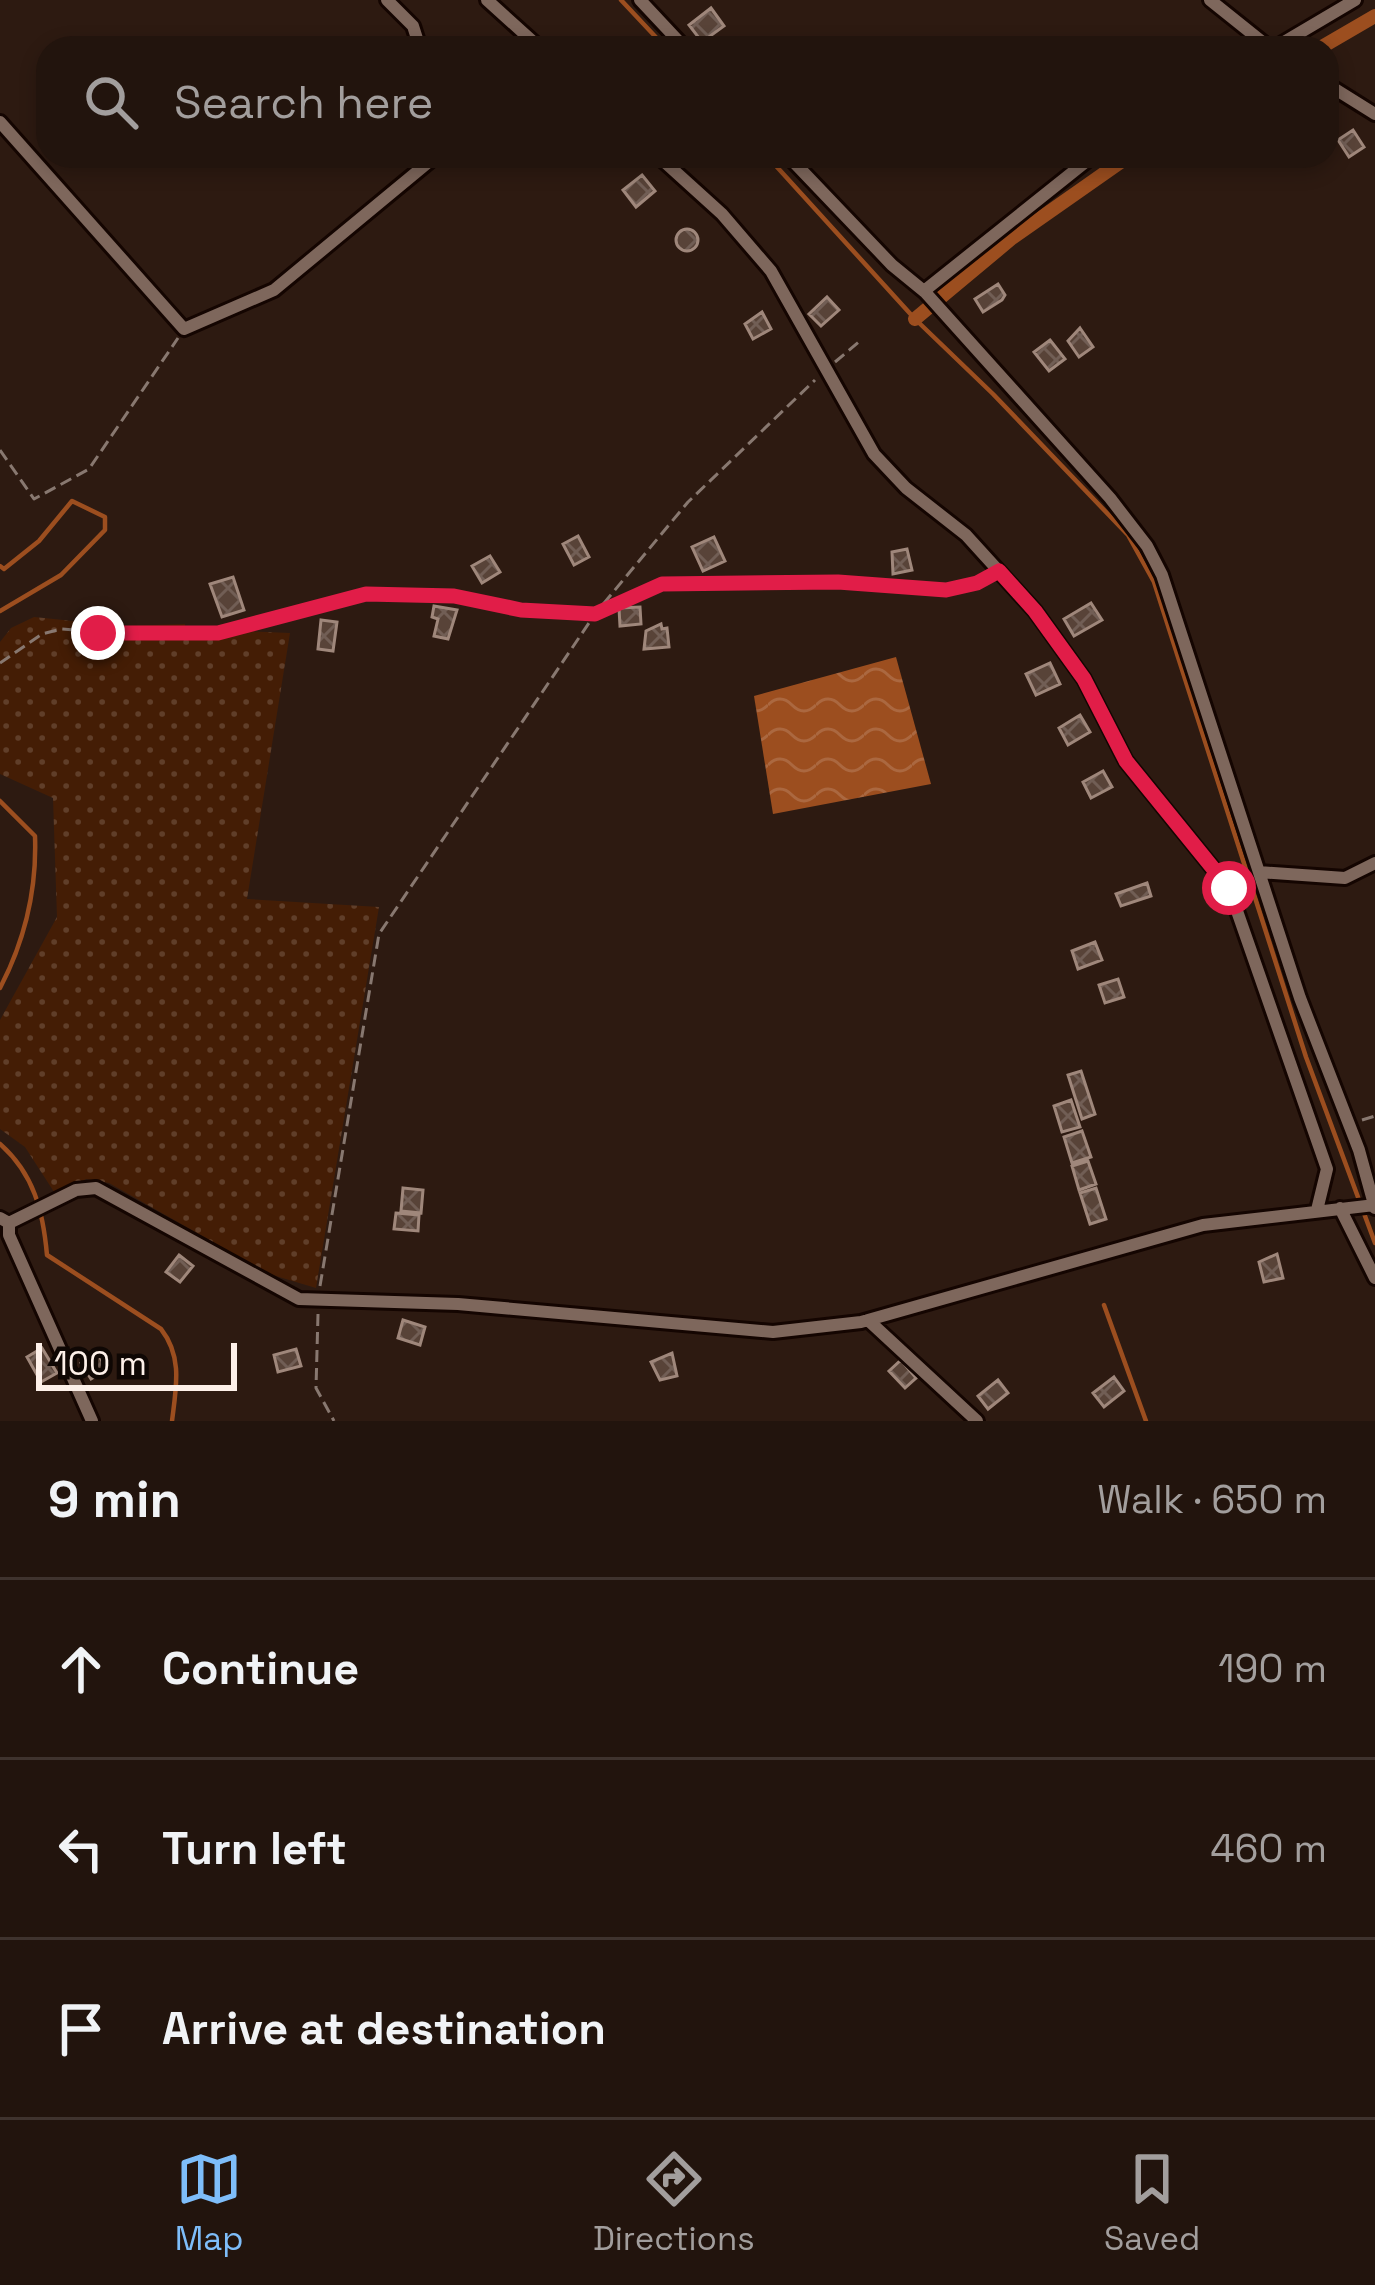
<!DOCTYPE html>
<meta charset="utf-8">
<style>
:root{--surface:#22140d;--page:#2a1d16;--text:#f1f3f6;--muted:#a29e9d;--line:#3f332e;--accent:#7ebdf9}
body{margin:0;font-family:"Space Grotesk",sans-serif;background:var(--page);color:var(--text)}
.scale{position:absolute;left:36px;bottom:30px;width:201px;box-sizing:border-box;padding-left:12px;border:6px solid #fdf0e9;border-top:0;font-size:33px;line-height:42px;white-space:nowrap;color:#fdf0e9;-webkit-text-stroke:9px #0f0704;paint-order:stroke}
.stop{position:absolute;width:36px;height:36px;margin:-27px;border:9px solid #e11d48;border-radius:50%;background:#fff}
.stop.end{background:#e11d48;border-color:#fff;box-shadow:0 3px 12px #0008}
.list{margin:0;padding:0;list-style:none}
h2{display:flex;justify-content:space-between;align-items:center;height:156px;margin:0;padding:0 48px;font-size:51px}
h2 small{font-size:39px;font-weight:400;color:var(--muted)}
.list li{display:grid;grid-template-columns:78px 1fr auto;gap:36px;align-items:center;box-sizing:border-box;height:180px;padding:0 48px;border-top:3px solid var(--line)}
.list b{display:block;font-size:45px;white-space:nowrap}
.list em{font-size:39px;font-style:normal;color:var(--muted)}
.icon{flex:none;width:66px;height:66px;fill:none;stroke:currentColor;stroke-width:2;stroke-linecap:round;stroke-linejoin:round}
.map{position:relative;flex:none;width:1375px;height:1421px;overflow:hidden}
.search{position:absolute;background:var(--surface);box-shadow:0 6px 18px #0003;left:36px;right:36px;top:36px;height:132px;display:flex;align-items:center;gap:30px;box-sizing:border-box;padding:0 42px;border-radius:36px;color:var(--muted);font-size:45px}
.sheet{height:696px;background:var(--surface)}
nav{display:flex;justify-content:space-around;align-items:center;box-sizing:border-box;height:168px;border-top:3px solid var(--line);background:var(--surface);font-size:33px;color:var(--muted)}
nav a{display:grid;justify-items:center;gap:6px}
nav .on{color:var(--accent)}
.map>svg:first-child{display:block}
.grass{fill:url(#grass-dots)}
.water{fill:url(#water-waves)}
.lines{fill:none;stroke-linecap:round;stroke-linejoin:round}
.stream{stroke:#9c4e1f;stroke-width:4.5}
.canal{stroke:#9c4e1f;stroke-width:14}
.building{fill:url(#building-cross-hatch);stroke:#9f877b;stroke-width:3}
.minor-casing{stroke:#140501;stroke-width:18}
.path{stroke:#887870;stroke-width:3;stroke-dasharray:12 6;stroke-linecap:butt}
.minor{stroke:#7e675c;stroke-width:12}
.route{stroke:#e11d48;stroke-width:15}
</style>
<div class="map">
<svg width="1375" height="1421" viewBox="0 0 1375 1421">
<defs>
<pattern id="grass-dots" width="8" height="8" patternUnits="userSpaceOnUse" patternTransform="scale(3)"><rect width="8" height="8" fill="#441d05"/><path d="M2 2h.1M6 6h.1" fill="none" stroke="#603e29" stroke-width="1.8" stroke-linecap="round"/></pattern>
<pattern id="water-waves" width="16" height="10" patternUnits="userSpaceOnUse" patternTransform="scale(3)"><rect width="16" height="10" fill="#9c4e1f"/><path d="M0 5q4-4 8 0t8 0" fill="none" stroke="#ab6840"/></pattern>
<pattern id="building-cross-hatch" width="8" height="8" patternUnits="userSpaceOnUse" patternTransform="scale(3)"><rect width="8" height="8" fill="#584338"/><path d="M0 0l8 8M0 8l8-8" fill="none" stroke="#715e55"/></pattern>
</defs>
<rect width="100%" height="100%" fill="#2d1a11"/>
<path class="grass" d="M34,617L122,626L185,624V640L244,631L290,633L247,899L379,907L316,1288L269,1274L109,1183L86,1179L56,1195L25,1147L0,1129V1020L57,917L53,798L0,774V642L11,628Z"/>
<path class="water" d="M896,657L931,784L773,814L754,696Z"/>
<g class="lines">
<path class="stream" d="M621,0L666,48
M767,156L915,319L993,394L1128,535L1154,582L1306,1057L1375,1243
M0,566L4,569L39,541L72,501L105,517V530L61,575L0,611
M0,801L35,836C37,891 25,940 0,988
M0,1144C34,1174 43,1211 47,1255L161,1329C183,1357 176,1388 172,1421
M1104,1305L1146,1421"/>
<path class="canal" d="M1320,48L1375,16
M915,319L1012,238L1129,156"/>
</g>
<path class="building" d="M711,8L724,26L702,42L689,25Z
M1353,130L1364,147L1349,157L1338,140Z
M642,175L655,191L636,207L623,190Z
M676 240a11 11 0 1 1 22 0a11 11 0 1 1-22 0Z
M998,284L1005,295L1002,300L983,312L975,299Z
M827,297L839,310L821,326L809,314Z
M762,312L771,329L753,339L745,324Z
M1080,328L1093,347L1079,357L1068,341Z
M1050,340L1065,359L1049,371L1034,352Z
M578,536L589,557L574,565L563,544Z
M714,537L725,561L703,571L692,547Z
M907,549L912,570L893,574L892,552Z
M490,556L500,572L482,583L472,566Z
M233,577L244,610L222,617L210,584Z
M1091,603L1102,620L1074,636L1064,619Z
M434,606L457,610L448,639L434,636L438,619L432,617Z
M640,607L641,624L620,626L619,608Z
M321,620L337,622L333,651L318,649Z
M661,624L662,629L667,628L669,647L644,649L646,631Z
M1050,663L1060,684L1036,695L1026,674Z
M1080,715L1090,732L1068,745L1059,728Z
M1103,771L1112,787L1091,798L1083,782Z
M1147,883L1151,896L1121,906L1116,894Z
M1095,942L1102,960L1078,969L1072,951Z
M1118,979L1124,997L1105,1003L1099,985Z
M1081,1071L1095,1114L1082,1119L1068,1075Z
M1071,1100L1080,1127L1062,1132L1054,1106Z
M1082,1131L1091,1157L1072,1163L1064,1137Z
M1088,1161L1096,1184L1079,1190L1072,1166Z
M403,1188L423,1190L421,1213L401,1211Z
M1096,1188L1106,1219L1090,1224L1080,1193Z
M396,1213L419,1215L418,1231L394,1229Z
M1277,1254L1283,1278L1264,1282L1259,1262Z
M179,1255L193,1266L180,1282L166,1272Z
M403,1320L425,1327L420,1345L398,1338Z
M42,1348L57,1373L41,1382L27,1357Z
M296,1349L301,1366L278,1372L274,1355Z
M97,1353L107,1369L91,1379L81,1363Z
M672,1353L677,1376L660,1380L651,1362Z
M901,1360L916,1378L905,1388L889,1371Z
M1114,1377L1124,1391L1104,1407L1093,1393Z
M998,1380L1008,1393L988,1409L978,1396Z"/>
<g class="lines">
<g class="minor-casing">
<path id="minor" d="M387,0L413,26L420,48
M487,0L540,48
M640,0L685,48
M1210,0L1270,48
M1274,48L1355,0
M1327,84L1375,114
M0,122L184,329L274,290L436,156
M658,156L722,214L771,271L874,454L906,488L966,535L1035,611L1084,679L1126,761L1229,888L1327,1169L1317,1210
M788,156L892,265L925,292L1110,498L1147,546L1162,575L1300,998L1359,1150L1375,1208
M924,291L1093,156
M1259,872L1345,878L1375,863
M1340,1208L1375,1278
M0,1218L9,1223L76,1190L96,1188L299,1299L458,1304L773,1332L861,1322L1203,1225L1375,1205
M9,1223V1235L92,1421
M868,1320L977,1421"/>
</g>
<path class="path" d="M835,362L860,341
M0,450L34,499L89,469L178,338
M0,663L42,634L61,629L145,636L218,633L366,594L454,595L521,610L595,614L662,584L838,582L946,590L987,578
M1362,1120L1375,1116
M320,1286L379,934L595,614L688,502L815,380
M318,1314L316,1388L334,1421"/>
<use href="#minor" class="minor"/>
</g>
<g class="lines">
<path class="route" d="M98,633H218L366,594L454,596L521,610L595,614L662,584L838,582L946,590L977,583L999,571L1035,611L1084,679L1126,761L1229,888"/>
</g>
</svg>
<div class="scale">100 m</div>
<div class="stop" style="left:1229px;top:888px"></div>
<div class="stop end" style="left:98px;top:633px"></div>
<div class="search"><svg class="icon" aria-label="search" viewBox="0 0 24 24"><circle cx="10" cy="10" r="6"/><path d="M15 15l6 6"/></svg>Search here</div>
</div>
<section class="sheet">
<h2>9 min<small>Walk · 650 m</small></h2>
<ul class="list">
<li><svg class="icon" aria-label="ahead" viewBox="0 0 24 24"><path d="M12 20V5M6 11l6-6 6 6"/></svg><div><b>Continue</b></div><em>190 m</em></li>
<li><svg class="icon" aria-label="left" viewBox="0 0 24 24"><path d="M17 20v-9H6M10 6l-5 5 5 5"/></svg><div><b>Turn left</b></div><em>460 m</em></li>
<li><svg class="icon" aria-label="arrive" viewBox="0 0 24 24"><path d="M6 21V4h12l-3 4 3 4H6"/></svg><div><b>Arrive at destination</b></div></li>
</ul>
</section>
<nav>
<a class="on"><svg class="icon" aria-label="map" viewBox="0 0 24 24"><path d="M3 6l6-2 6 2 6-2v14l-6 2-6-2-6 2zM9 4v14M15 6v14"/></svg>Map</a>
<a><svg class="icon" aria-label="directions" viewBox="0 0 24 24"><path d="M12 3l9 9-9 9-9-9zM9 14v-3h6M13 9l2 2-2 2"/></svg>Directions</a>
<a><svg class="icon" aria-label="saved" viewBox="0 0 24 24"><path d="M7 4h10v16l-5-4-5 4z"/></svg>Saved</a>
</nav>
